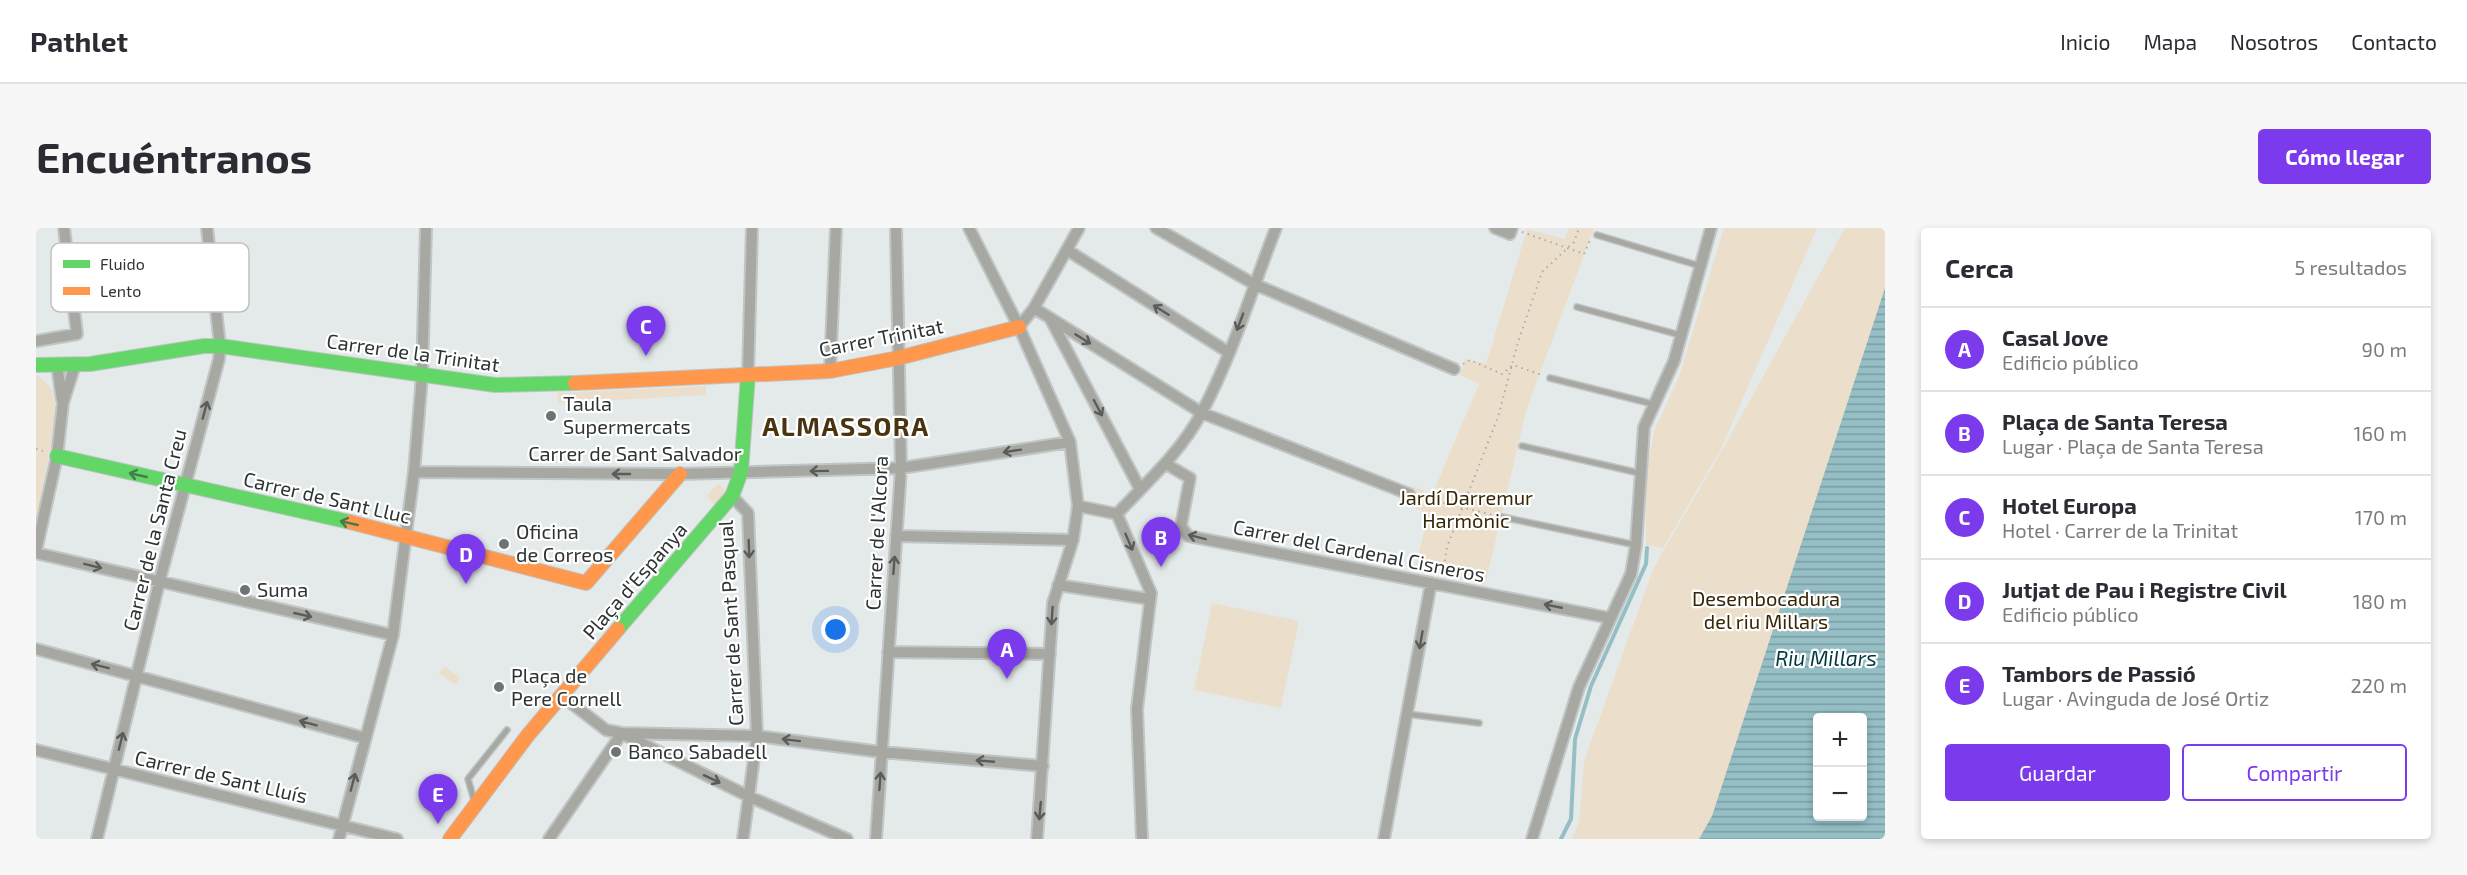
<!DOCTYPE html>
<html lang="es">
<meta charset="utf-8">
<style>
:root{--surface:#fff;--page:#f7f7f7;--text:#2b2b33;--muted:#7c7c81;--line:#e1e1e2;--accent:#7c3aed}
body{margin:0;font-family:"Exo 2",sans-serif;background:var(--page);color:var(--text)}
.controls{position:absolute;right:18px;bottom:18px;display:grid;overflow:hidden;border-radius:6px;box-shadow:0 3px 9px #0003}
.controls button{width:54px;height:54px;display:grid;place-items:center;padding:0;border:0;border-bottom:2px solid var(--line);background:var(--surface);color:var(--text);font:30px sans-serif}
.you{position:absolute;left:800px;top:402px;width:21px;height:21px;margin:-15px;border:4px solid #fff;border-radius:50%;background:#1a73e8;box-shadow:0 0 0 9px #1a73e833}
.badge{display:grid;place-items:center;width:39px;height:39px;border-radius:50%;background:var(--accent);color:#fff;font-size:20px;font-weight:700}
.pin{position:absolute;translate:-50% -50px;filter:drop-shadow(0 2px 3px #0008)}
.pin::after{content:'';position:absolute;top:32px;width:21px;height:18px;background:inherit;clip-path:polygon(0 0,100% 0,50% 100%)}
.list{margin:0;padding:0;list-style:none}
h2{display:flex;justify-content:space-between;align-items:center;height:78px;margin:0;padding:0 24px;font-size:26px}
h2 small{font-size:20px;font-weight:400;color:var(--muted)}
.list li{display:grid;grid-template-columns:39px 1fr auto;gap:18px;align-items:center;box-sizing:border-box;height:84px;padding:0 24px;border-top:2px solid var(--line)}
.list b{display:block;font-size:22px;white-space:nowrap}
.list p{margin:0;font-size:20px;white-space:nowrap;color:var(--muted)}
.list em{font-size:20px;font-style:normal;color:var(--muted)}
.actions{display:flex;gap:12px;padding:18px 24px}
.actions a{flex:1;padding:14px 0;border:2px solid var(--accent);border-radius:6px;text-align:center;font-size:21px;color:var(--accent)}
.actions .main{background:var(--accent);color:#fff}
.map{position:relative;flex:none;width:1849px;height:611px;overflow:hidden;border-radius:6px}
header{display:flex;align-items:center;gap:36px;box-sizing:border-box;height:84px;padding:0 30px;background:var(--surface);border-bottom:2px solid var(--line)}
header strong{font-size:28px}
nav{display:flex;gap:33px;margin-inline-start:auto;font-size:21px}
.intro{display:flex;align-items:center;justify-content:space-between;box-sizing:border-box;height:144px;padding:0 36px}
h1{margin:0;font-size:42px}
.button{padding:15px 27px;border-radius:6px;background:var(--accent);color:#fff;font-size:21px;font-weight:700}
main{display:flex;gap:36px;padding:0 36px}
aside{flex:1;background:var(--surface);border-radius:6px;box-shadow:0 3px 9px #0003}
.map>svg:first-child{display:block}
.green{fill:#ebdfcb;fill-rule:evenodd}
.water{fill:url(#water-rules);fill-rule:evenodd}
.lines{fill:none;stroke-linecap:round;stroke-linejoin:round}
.stream{stroke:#95bfc5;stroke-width:4}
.lane-casing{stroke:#c0c5c5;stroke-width:8}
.street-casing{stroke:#c0c5c5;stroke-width:14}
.fast-casing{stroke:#c0c5c5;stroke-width:16}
.slow-casing{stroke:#c0c5c5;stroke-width:16}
.path{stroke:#acada9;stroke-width:2;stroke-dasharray:1.5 4.5;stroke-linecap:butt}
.lane{stroke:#a8a8a3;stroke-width:5}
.street{stroke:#a8a8a3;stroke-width:10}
.fast{stroke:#63d668;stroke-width:14}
.slow{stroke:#ff974d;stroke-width:14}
.oneway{stroke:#595c5b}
.oneway2{stroke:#467c4b}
.poi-dot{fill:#6e7374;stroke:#fff;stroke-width:2}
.labels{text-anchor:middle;stroke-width:4.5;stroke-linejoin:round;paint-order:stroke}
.street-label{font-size:20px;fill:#2e3334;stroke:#fff}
.poi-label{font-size:20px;fill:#2e3334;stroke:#fff;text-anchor:start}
.park-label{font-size:20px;fill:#382504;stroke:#fff}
.water-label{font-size:21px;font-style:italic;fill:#003940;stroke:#fff}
.district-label{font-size:26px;font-weight:bold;letter-spacing:1.5px;fill:#4a330f;stroke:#fff}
.key{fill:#fff;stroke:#c0c2c2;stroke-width:1.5}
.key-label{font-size:16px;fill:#2e3334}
</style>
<header>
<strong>Pathlet</strong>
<nav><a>Inicio</a><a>Mapa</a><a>Nosotros</a><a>Contacto</a></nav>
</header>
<div class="intro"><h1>Encuéntranos</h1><a class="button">Cómo llegar</a></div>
<main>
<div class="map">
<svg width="1849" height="611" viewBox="0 0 1849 611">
<defs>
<pattern id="water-rules" width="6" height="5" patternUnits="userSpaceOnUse" patternTransform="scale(1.5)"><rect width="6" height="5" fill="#95bfc5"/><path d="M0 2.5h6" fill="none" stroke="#7a9ca1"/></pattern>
</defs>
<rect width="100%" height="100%" fill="#e4eaea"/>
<path class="green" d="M1532,0H1558L1491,180L1449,357L1379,340L1393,285L1372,278L1378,258L1396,267L1443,156L1424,147L1429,131L1450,136L1491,1L1529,11Z
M1688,0H1781L1685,221L1627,320L1610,317V249L1618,203L1643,149Z
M1809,0H1849V611H1536L1543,595L1548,533L1618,339L1688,219ZM1782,490H1826V588H1782Z
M0,146L15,159L21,185L0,294Z
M670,158V167L522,175L521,165Z
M682,255L690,263L679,277L671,268Z
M1176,375L1263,393L1245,480L1158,462Z
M409,438L424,450L419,457L403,445Z"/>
<path class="water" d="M1849,60V611H1663L1676,588ZM1782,490H1826V588H1782Z"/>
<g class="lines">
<path class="stream" d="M1525,611L1535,591L1539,511L1555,458L1610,336L1611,320"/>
<g class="lane-casing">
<path id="lane" d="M1561,7L1664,38
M1541,79L1644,107
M1514,150L1617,176
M1486,218L1603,245
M1466,289L1600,317
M1371,486L1443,495
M438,572L432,551L471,502"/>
</g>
<g class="street-casing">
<path id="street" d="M933,0L983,99L1034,214L1042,278L1037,312L1017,375L1001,611
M1120,0L1218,56L1418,141
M1459,0L1474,6L1476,0
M1031,22L1192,124
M998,80L1166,185L1373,266
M1015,92L1104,261
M983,99L998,80L1043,0
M0,113L41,106L28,0
M21,137L26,172
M794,143L800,0
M712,147L716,0
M1130,236L1154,250L1145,298L1152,308L1574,390
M378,244L644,246L865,240L1034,214
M696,268L712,285L721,508L707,611
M1042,278L1081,286
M860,308L1037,312
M0,323L21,228L27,175L39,137
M0,325L357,407
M1022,357L1113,371
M0,421L329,510
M852,424L1014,426
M526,468L570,502L586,505L721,508L845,524L1007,538
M589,507L714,569L811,611
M0,522L361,611
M61,611L123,355L183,131L184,118L171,0
M303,611L357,407L378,244L386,148L390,0
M513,611L586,505
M840,611L865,240L860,0
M1106,611L1101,481L1115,365L1081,286C1111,254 1145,224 1166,184C1197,126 1216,61 1240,0
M1348,611L1395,355
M1496,611L1543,459L1595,346L1600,317L1608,199L1638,133L1675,0"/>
</g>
<g class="fast-casing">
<path id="fast" d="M0,137L54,136L168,118H184L459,157L539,155
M21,228L314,294
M582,401L696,268L705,244L712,147"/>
</g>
<g class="slow-casing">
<path id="slow" d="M539,155L794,143L862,130L983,99
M314,294L550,355L644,246
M414,611L492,507L582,401"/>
</g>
<path class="path" d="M1486,4L1548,26L1554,12
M1427,136L1434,132L1466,146L1477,137L1506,147
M0,221L7,223
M1384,269L1457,287
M1407,345L1411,319L1462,189L1482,114L1506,44L1538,14L1543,0"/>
<use href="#lane" class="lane"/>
<use href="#street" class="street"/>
<use href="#fast" class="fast"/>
<use href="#slow" class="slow"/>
</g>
<defs><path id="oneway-shaft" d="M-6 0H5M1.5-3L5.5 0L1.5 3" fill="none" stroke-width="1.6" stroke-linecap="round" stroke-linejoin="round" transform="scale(1.5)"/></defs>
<g class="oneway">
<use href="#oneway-shaft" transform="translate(1125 82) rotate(-148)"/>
<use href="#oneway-shaft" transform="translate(1204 94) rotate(111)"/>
<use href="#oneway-shaft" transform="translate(1047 111) rotate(32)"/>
<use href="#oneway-shaft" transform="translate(1062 180) rotate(62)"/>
<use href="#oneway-shaft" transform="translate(169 182) rotate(-75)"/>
<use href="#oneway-shaft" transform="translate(976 223) rotate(171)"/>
<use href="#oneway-shaft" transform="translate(783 243) rotate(179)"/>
<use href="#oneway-shaft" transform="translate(585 246) rotate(-180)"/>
<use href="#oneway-shaft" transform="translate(1161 309) rotate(-166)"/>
<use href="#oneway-shaft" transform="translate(1093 314) rotate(67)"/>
<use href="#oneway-shaft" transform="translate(713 321) rotate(88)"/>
<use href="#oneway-shaft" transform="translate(858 337) rotate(-86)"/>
<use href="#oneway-shaft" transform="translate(57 338) rotate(14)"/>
<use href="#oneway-shaft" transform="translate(1517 378) rotate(-169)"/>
<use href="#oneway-shaft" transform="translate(267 387) rotate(13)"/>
<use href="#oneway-shaft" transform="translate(1016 388) rotate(94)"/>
<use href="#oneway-shaft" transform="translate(1385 412) rotate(100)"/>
<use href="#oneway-shaft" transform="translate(64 438) rotate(-166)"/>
<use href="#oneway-shaft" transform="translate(272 495) rotate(-165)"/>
<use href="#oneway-shaft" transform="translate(755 512) rotate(-173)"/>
<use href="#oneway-shaft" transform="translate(85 513) rotate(-76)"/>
<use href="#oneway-shaft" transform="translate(949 533) rotate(-175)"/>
<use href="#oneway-shaft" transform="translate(676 551) rotate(25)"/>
<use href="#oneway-shaft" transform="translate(844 553) rotate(-86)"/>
<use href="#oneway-shaft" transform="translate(317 554) rotate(-75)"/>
<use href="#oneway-shaft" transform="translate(1004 583) rotate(95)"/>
</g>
<g class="oneway2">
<use href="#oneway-shaft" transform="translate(102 247) rotate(-167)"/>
<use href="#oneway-shaft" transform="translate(313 295) rotate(-167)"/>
</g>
<g class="poi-dot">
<circle cx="515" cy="188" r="6"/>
<circle cx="468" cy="316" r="6"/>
<circle cx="209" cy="362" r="6"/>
<circle cx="463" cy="459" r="6"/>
<circle cx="580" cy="524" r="6"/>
</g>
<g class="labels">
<g class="street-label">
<text transform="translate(845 110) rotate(-11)" y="7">Carrer Trinitat</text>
<text transform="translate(377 125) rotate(8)" y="7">Carrer de la Trinitat</text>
<text x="599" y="233">Carrer de Sant Salvador</text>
<text transform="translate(291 270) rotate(13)" y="7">Carrer de Sant Lluc</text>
<text transform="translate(119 302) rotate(-76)" y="7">Carrer de la Santa Creu</text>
<text transform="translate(841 305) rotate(-87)" y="7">Carrer de l'Alcora</text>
<text transform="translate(1323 323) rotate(11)" y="7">Carrer del Cardenal Cisneros</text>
<text transform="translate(599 353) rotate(-49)" y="7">Plaça d'Espanya</text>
<text transform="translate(695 395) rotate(-93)" y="7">Carrer de Sant Pasqual</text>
<text transform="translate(185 549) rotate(13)" y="7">Carrer de Sant Lluís</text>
</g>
<g class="poi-label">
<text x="527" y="183">Taula<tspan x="527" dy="23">Supermercats</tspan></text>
<text x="480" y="311">Oficina<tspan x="480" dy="23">de Correos</tspan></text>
<text x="221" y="369">Suma</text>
<text x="475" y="455">Plaça de<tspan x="475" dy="23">Pere Cornell</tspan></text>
<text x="592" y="531">Banco Sabadell</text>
</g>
<g class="park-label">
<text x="1430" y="277">Jardí Darremur<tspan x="1430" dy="23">Harmònic</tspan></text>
<text x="1730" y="378">Desembocadura<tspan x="1730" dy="23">del riu Millars</tspan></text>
</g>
<g class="water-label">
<text x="1790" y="438">Riu Millars</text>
</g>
<g class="district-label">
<text x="810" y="208">ALMASSORA</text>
</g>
</g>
<rect x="15" y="15" width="198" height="69" rx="9" class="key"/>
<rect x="27" y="32" width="27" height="8" fill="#63d668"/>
<rect x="27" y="59" width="27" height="8" fill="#ff974d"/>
<g class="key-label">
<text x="64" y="42">Fluido</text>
<text x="64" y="69">Lento</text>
</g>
</svg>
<div class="controls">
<button>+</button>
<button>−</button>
</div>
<div class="you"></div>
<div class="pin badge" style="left:971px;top:451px">A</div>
<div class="pin badge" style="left:1125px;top:339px">B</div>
<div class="pin badge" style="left:610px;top:128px">C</div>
<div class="pin badge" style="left:430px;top:356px">D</div>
<div class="pin badge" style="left:402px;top:596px">E</div>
</div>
<aside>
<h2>Cerca<small>5 resultados</small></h2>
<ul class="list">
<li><span class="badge">A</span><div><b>Casal Jove</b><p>Edificio público</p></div><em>90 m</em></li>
<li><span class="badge">B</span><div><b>Plaça de Santa Teresa</b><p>Lugar · Plaça de Santa Teresa</p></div><em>160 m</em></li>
<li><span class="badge">C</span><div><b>Hotel Europa</b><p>Hotel · Carrer de la Trinitat</p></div><em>170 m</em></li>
<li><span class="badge">D</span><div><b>Jutjat de Pau i Registre Civil</b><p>Edificio público</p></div><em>180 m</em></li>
<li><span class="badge">E</span><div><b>Tambors de Passió</b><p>Lugar · Avinguda de José Ortiz</p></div><em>220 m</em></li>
</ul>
<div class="actions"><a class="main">Guardar</a><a>Compartir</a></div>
</aside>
</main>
